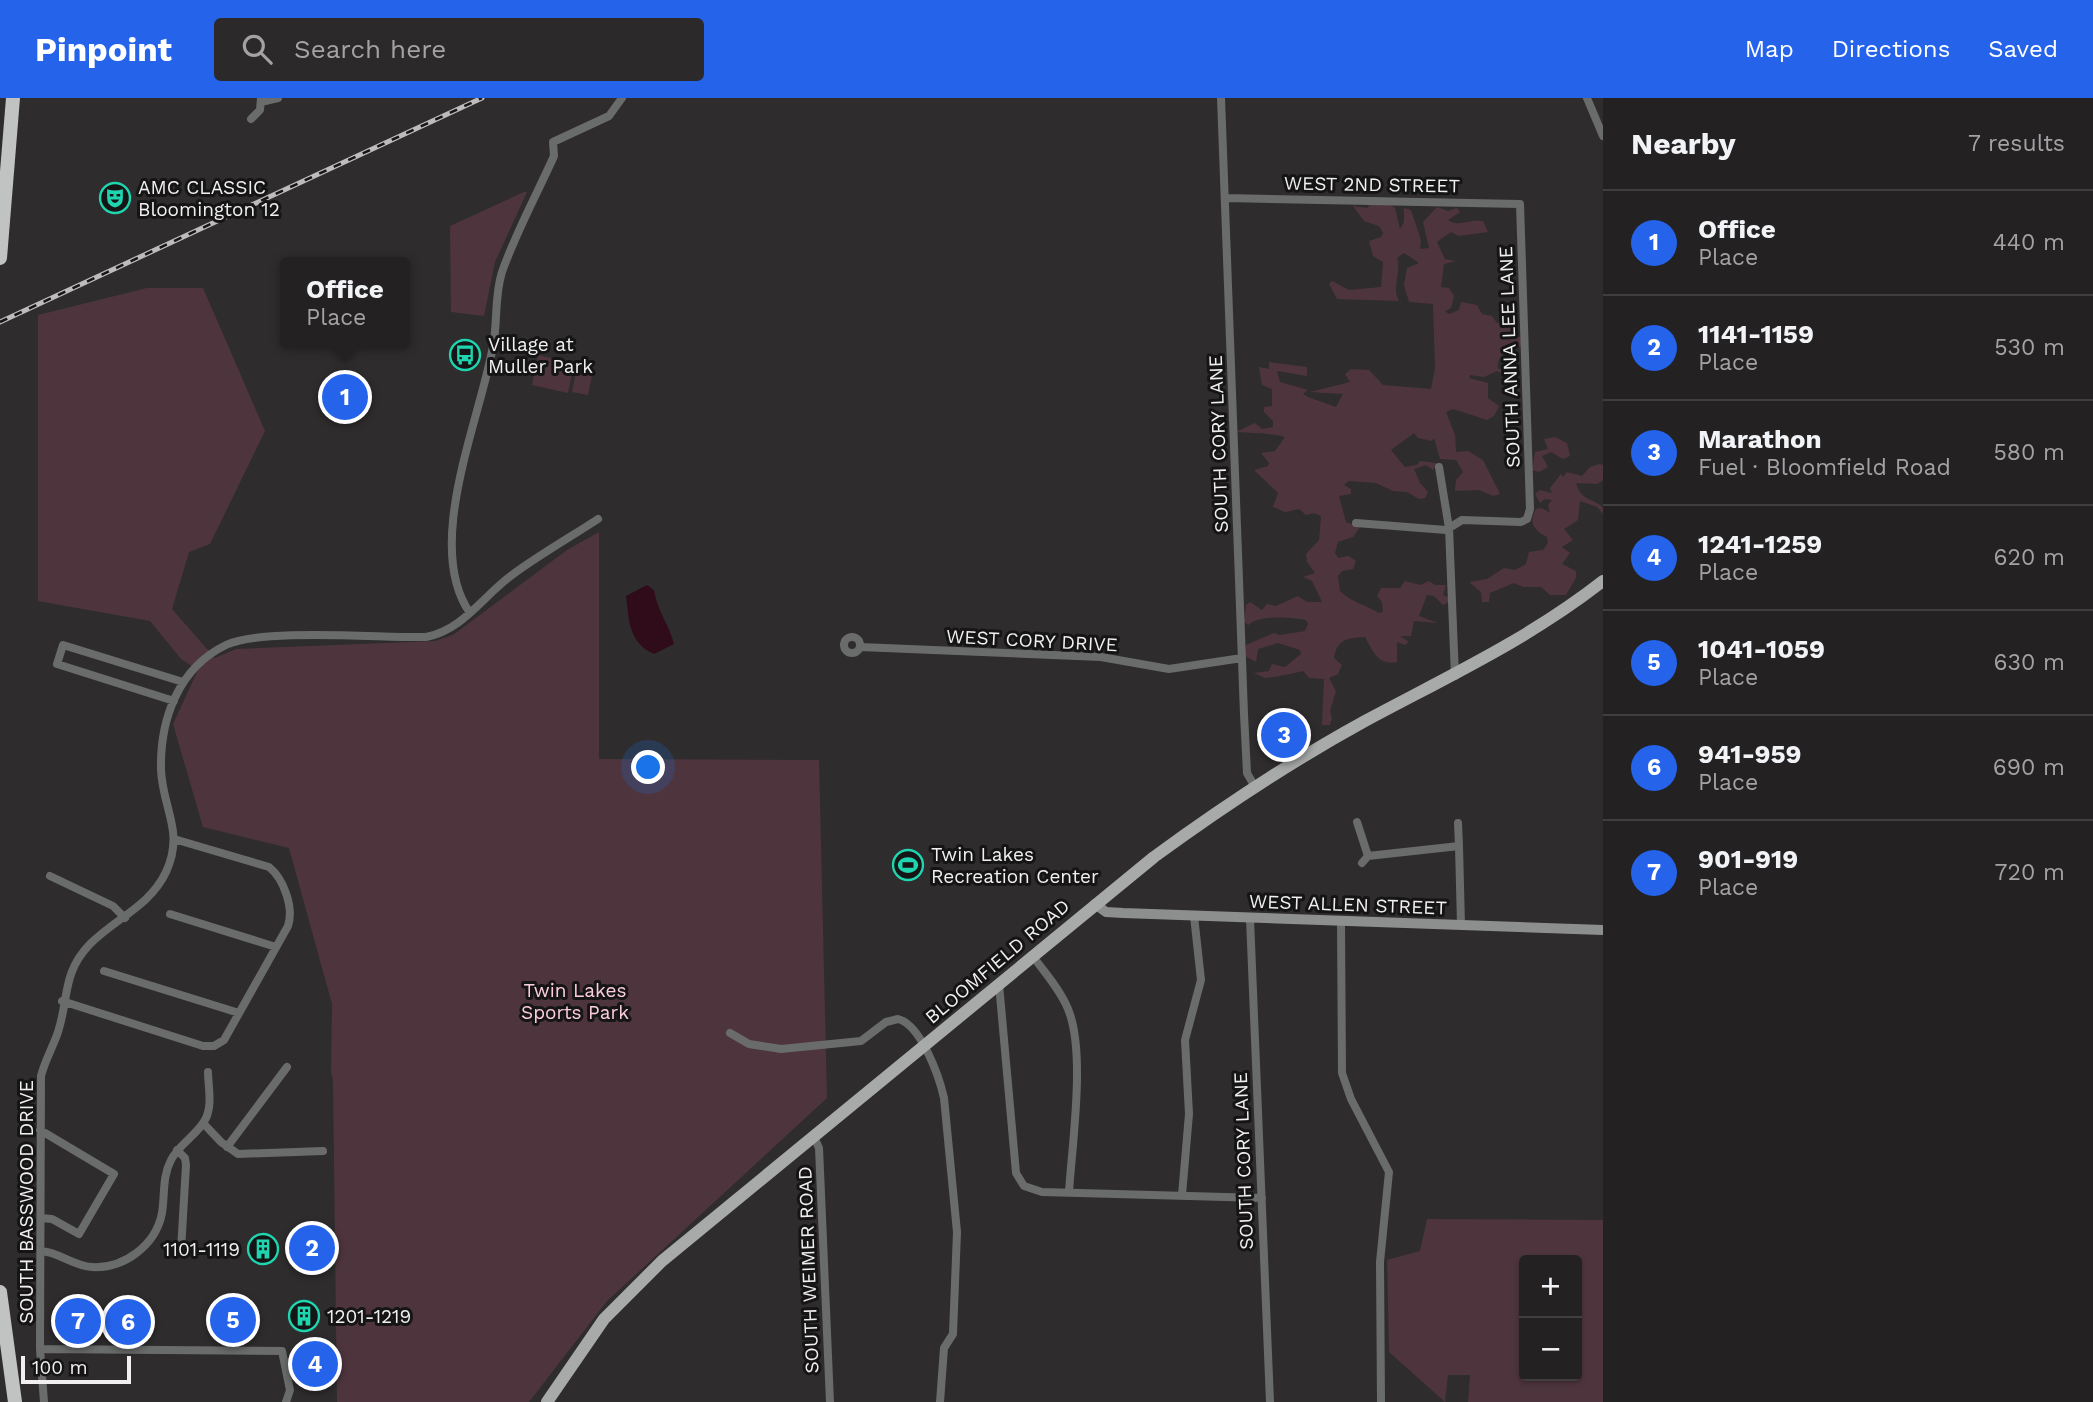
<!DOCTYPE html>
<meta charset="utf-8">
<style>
:root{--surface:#232122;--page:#2b292a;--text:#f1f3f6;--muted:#a3a3a5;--line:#403e40;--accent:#2563eb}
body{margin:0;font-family:"Work Sans",sans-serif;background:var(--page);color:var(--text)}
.controls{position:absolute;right:21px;bottom:21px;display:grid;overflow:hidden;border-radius:7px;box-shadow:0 2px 5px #0004}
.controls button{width:63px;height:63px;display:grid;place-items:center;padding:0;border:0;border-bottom:2px solid var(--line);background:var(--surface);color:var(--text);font:35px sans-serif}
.scale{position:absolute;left:21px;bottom:18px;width:110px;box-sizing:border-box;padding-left:7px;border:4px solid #f1eff0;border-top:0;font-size:19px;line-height:24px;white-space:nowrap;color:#f1eff0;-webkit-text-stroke:5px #161515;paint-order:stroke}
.you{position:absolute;left:649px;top:670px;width:24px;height:24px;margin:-18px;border:5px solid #fff;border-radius:50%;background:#1a73e8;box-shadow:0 0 0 10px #1a73e833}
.badge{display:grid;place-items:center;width:46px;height:46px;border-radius:50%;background:var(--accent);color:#fff;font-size:23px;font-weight:700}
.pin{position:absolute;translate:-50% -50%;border:4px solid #fff;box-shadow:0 2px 7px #0006}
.popup{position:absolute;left:280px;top:159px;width:130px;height:91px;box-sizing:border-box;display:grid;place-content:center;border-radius:7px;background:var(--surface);filter:drop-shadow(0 2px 5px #0005);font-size:23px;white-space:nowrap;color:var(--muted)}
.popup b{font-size:26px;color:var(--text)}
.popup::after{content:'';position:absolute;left:50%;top:100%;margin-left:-14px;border:14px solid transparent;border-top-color:var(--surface)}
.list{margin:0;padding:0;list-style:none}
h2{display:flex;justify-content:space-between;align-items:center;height:91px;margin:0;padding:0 28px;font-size:30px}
h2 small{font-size:23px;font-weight:400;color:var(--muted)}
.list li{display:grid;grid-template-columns:46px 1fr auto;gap:21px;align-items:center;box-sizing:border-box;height:105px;padding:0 28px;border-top:2px solid var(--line)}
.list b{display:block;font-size:26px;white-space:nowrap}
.list p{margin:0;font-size:23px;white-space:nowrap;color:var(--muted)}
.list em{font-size:23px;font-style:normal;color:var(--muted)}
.icon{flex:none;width:38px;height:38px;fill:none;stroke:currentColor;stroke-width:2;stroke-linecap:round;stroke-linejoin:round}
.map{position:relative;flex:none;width:1603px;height:1304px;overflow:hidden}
header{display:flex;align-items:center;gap:42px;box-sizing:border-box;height:98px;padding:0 35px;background:var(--accent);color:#fff}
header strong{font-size:33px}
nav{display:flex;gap:38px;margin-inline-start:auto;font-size:24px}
.search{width:490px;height:63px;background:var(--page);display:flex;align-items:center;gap:18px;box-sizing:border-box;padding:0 24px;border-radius:7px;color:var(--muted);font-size:26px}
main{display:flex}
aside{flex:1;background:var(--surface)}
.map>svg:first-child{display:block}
.green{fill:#4e353d;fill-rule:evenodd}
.water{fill:#300b1a}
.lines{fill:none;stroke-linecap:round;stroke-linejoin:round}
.street{stroke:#6a6c6b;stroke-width:8}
.secondary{stroke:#8d8f8e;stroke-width:10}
.primary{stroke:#a7aaa9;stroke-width:12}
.highway{stroke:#c0c3c2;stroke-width:14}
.rail-casing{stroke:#bdbbbc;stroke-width:5}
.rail{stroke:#161515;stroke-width:2.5;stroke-dasharray:8;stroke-linecap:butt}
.labels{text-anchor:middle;stroke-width:6;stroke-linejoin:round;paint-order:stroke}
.street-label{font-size:19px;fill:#f1eff0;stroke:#161515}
.poi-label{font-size:19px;fill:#f1eff0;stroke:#161515;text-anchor:start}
.park-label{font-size:19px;fill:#fccddb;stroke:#161515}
</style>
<header>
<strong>Pinpoint</strong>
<div class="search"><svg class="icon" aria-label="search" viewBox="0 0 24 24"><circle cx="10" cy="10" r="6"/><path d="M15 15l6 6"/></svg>Search here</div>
<nav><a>Map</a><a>Directions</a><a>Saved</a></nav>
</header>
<main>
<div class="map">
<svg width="1603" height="1304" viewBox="0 0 1603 1304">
<rect width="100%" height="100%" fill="#2f2c2d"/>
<path class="green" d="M524,94H527L495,164L484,218L451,214L450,128Z
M1371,106H1389L1395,110L1400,131L1404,124V110L1411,112L1421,142L1420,151L1429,150L1423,124L1437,109L1448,113L1457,110L1460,114L1448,122C1458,130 1470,120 1483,123L1488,134L1459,138L1451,134L1437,144L1445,161L1456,163L1444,166L1441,189L1449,190L1454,198L1451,210L1445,213L1449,216L1459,212L1461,204L1477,207L1482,216L1492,218L1497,225L1512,224L1516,237L1527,243C1515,255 1496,251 1498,271H1507L1510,275L1507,278L1497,273L1484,279L1470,277L1469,280L1488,285V300L1499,308L1494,318L1487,322L1453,311L1446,314L1455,337L1456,354L1468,353L1483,362L1500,396L1493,398L1479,392L1455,393L1456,382L1463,374L1456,362L1440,361L1434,340L1432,343L1418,340L1414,335L1391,352L1405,369L1417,367L1420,363L1437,365L1433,372L1426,367L1414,371L1420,385L1428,394L1425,400L1419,401L1407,394L1393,393L1376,385L1349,383L1344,387L1351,391V396L1339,398L1346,424L1360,429L1353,439L1338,444L1335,455L1338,460L1349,458L1356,463L1353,471L1342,473L1338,478L1340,493C1351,504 1366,507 1379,515L1383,514L1382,504L1377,498L1381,490H1400L1405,483L1420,487L1429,483L1435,487H1446L1443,497L1448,499L1449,504L1443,507L1434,498L1427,497L1419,518L1438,525L1414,523L1411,538H1400L1409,544L1405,547L1397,544V564C1378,568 1373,553 1365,539C1348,540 1337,541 1334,560L1342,567L1338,576L1329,580L1336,593L1330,613L1332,620L1330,627H1322L1324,581L1309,580L1303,573C1290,576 1279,579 1265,580L1254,575L1269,573L1272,566L1285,569L1301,556L1300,552L1278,545L1258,551L1256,564L1245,558L1246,547L1274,535L1280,537L1305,533L1308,526L1306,522C1291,520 1257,516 1249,527L1244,524L1246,507L1250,504L1262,512L1267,506L1276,508L1298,498L1307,504H1322L1312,483L1303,479L1315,475L1307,464L1306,456L1319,442L1321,418L1314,415L1306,417L1299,411L1285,414L1273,409L1278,395L1254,372L1268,368L1269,365L1261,355L1275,353L1285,339C1268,335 1254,335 1236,334L1255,325L1262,331L1273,329V323L1264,314V309L1272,308V291L1262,287L1259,269L1269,271V264L1307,269V278L1277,273L1280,284L1308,292L1303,296L1308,299L1336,309L1343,296L1310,294L1350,284L1345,276L1351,271L1369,272L1383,287L1431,291L1435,270L1433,206L1409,204L1404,187L1407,170L1419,165L1404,155L1397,160C1402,174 1391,189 1399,203L1337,201L1329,186L1332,183L1349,192L1381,189L1383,164L1373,158L1369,143L1381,139L1383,135L1379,128L1364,123L1353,108L1367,110Z
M147,190H203L265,333L210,446L189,454L172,511L215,560L236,551L435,543L453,537L567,452L599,434V661L819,662L827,1000L607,1203L529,1304H337L333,982L331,974L332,906L289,750L203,729L173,626L198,572L181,561L150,523L38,503V217Z
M538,257L574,265L568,295L532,287Z
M576,274L592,277L588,297L572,294Z
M1555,339L1567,345L1570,358L1563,361L1551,354L1542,358L1548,369L1539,374L1532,372L1535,354L1548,351L1544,341Z
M1600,366L1603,367V382L1597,386L1576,385C1581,402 1591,400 1603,409V416L1597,409L1580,403L1578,422L1564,431L1573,442L1562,449L1570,455L1562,466L1576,473V480L1566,497H1550L1541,489H1523L1514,485L1490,495L1489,504H1482L1481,494L1469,484L1487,481L1504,470L1515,472L1526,466L1529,454L1543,452L1548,445L1547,439C1534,432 1528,425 1536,411L1542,410L1550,415L1548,407L1552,402L1545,401L1540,405L1535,396L1540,392L1552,395L1550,390L1561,376L1563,379L1567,374L1582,378L1590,369Z
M1427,1121L1603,1122V1304H1468L1470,1277H1448L1445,1304L1389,1254L1387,1162L1420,1153ZM1524,1162H1577V1278H1524Z"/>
<path class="water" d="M647,487L654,492C657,513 669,526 674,546L654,556C629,545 629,523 626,498Z"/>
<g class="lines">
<path class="street" d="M1221,0L1244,616L1247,675L1255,689
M1587,0L1603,38
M261,4L278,0
M251,21L260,12L261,0
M1225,100L1520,106L1530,411L1527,421L1521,424L1462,422L1446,432L1356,425
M1439,369L1449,430L1455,578
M470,515C423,448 480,322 493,248C498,223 494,199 502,174C516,134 537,96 554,58L553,44L609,18L622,0
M844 547a8 8 0 1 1 16 0a8 8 0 1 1-16 0Z
M860,549L1101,559L1169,571L1242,560
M174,603L57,566L63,547L183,584
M1357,724L1368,758L1362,765
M1459,748L1461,827
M1368,758L1459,748L1458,725
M50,778L113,808L125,820
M170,816L276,849
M1250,821L1270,1304
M1341,823L1342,975L1351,1001L1389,1074L1380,1164L1381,1304
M1032,857C1044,874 1060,891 1068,911C1086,954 1072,1046 1069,1094
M104,873L239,915
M999,886L1016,1075L1024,1088L1042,1094L1262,1100
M62,903L203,948H214L224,942L288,828C294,810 284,781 269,769L174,741
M730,935L749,946L781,951L861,943L886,924L898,921C921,927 939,978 944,1000L957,1134L953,1236L944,1250L940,1304
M203,1025L221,1044L238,1056L323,1053
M40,1032L114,1076L79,1136L52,1121L41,1120
M814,1039L819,1050L830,1304
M227,1049L287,969
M177,1052L185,1060L186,1067L181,1152
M1182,1097L1189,1016L1185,942L1201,882L1194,818
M41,1153C59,1154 73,1168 92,1169C124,1171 156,1147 162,1115C165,1097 162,1079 171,1062C179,1046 197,1037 205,1022C213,1008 208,988 208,974
M40,1251L282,1253L290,1292L286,1304
M44,1304L40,1251L41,978C45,962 53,949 58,934C69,900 62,875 90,846C116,820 150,808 166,774C185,733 162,710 161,671C160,622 178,570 226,547C263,530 380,540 426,539C463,532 483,498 512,477C539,457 569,440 598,421"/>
<path class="secondary" d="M1095,806L1106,814L1123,815L1603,832"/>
<path class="primary" d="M547,1304L604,1221L662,1163L1154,759C1221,710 1292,663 1365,623C1447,579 1529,541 1603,483"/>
<path class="highway" d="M0,160L13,0
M0,1194L15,1304"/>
<g class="rail-casing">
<path id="rail" d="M0,224L482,0"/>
</g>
<use href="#rail" class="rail"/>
</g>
<defs>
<g id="theatre-ring" transform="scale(1.575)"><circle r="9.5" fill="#161515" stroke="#1ed5b0" stroke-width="1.5"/><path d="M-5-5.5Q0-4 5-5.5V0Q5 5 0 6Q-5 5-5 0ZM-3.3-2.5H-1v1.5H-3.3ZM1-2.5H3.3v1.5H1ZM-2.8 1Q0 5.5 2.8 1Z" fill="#1ed5b0"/></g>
<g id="bus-ring" transform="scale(1.575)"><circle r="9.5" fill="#161515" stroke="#1ed5b0" stroke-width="1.5"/><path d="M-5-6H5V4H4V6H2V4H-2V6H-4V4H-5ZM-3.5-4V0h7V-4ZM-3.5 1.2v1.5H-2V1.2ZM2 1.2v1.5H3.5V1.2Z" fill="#1ed5b0"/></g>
<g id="stadium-ring" transform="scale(1.575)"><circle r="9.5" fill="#161515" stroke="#1ed5b0" stroke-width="1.5"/><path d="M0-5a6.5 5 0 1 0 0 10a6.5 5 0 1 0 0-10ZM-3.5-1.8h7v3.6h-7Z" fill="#1ed5b0"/></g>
<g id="building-ring" transform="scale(1.575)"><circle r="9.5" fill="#161515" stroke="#1ed5b0" stroke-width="1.5"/><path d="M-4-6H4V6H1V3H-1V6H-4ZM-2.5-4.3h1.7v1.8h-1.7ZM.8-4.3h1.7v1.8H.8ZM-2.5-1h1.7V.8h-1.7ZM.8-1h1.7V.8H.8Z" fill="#1ed5b0"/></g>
</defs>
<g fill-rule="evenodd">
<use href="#theatre-ring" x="115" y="100"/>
<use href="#bus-ring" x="465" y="257"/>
<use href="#stadium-ring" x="908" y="767"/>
<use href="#building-ring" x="263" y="1151"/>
<use href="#building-ring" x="304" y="1218"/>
</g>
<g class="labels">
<g class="street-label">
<text transform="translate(1372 86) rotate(1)" y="7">WEST 2ND STREET</text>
<text transform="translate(1509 259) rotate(-92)" y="7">SOUTH ANNA LEE LANE</text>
<text transform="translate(1218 346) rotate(-92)" y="7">SOUTH CORY LANE</text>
<text transform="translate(1032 542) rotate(3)" y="7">WEST CORY DRIVE</text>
<text transform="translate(1348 806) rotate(2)" y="7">WEST ALLEN STREET</text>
<text transform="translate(997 863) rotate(-40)" y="7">BLOOMFIELD ROAD</text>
<text transform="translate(1243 1063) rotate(-92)" y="7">SOUTH CORY LANE</text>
<text transform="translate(26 1104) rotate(-90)" y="7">SOUTH BASSWOOD DRIVE</text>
<text transform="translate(808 1172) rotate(-92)" y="7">SOUTH WEIMER ROAD</text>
</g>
<g class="poi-label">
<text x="138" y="96">AMC CLASSIC<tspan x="138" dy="22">Bloomington 12</tspan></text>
<text x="488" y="253">Village at<tspan x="488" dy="22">Muller Park</tspan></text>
<text x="931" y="763">Twin Lakes<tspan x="931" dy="22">Recreation Center</tspan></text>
<text x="240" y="1158" text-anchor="end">1101-1119</text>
<text x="327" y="1225">1201-1219</text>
</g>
<g class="park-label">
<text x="575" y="899">Twin Lakes<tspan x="575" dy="22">Sports Park</tspan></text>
</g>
</g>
</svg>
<div class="controls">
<button>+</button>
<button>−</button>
</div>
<div class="scale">100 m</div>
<div class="you"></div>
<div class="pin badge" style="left:345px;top:299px">1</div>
<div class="popup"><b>Office</b>Place</div>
<div class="pin badge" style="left:312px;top:1150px">2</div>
<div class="pin badge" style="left:1284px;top:637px">3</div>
<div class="pin badge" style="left:315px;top:1266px">4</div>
<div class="pin badge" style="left:233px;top:1222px">5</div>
<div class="pin badge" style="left:128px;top:1224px">6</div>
<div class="pin badge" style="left:78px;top:1223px">7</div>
</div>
<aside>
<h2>Nearby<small>7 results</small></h2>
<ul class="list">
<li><span class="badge">1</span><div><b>Office</b><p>Place</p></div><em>440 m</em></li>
<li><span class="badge">2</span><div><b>1141-1159</b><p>Place</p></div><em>530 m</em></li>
<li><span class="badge">3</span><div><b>Marathon</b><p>Fuel · Bloomfield Road</p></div><em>580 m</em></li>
<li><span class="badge">4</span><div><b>1241-1259</b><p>Place</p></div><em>620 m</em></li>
<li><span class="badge">5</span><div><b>1041-1059</b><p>Place</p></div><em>630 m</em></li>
<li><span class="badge">6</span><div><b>941-959</b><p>Place</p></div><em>690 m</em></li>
<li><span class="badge">7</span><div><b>901-919</b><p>Place</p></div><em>720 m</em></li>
</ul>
</aside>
</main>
